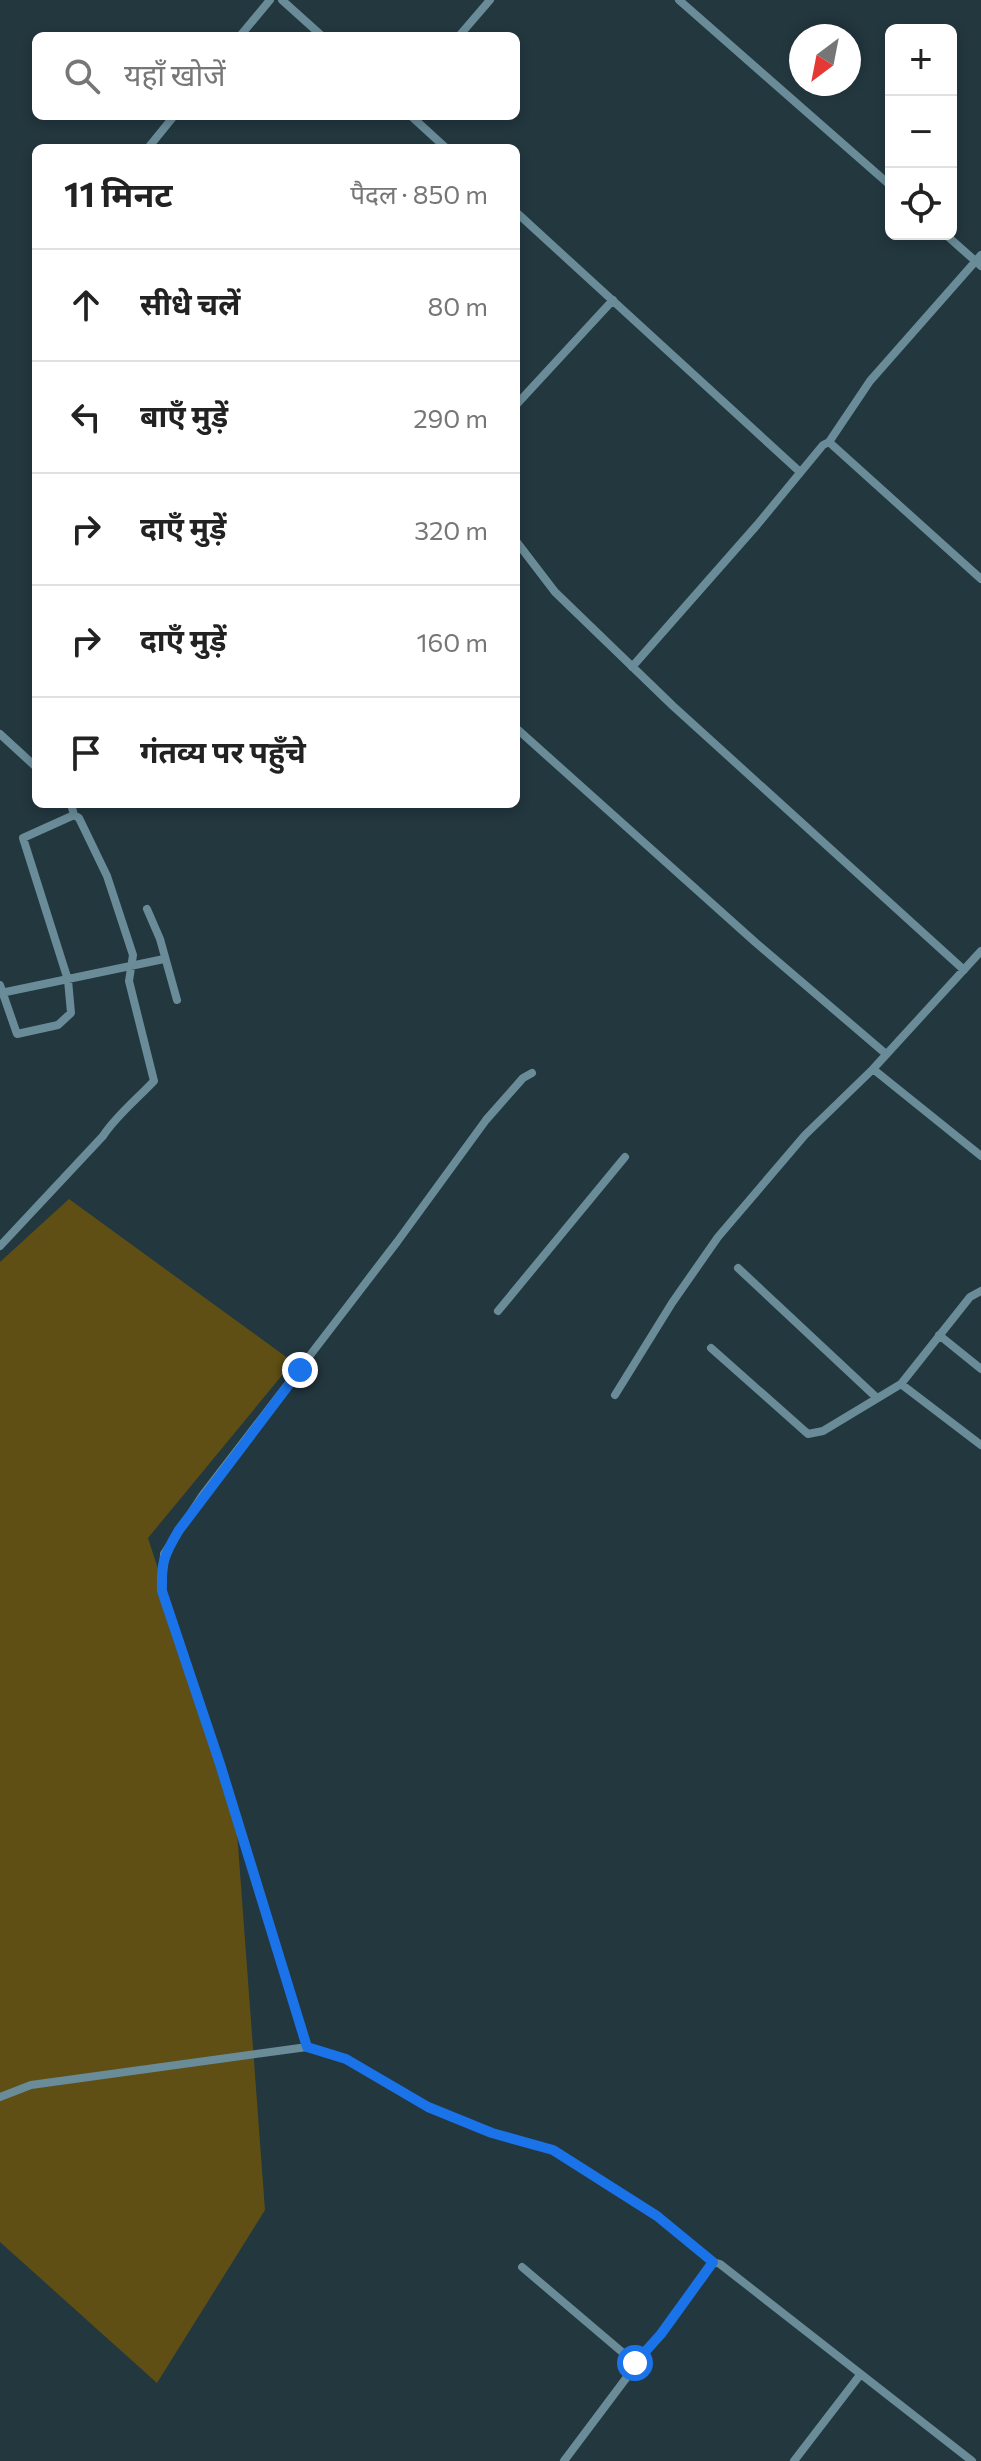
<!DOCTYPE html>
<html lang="hi">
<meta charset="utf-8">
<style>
:root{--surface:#fff;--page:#f6f6f6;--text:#222;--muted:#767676;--line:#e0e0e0}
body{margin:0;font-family:Commissioner,"Noto Sans Devanagari",sans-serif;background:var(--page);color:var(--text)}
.controls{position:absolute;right:24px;top:24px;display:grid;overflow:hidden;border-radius:12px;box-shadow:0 4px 12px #0003}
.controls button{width:72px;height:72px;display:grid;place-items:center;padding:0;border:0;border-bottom:2px solid var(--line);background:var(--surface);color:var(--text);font:40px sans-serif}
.compass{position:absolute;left:789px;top:24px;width:72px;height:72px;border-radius:50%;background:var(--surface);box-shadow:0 4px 12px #0003;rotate:212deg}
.stop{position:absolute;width:24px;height:24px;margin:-18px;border:6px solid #1a73e8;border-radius:50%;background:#fff}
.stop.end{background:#1a73e8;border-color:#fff;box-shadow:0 2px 8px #0008}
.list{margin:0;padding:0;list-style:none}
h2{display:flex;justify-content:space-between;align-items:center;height:104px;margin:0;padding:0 32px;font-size:34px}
h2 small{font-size:26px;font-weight:400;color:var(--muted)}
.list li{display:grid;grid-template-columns:52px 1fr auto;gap:24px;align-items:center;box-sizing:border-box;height:112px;padding:0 32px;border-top:2px solid var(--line)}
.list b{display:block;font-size:30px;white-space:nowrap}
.list em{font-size:26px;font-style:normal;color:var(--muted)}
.icon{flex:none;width:44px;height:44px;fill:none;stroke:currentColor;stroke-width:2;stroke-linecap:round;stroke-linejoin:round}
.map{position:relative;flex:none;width:981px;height:2461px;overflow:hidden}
.search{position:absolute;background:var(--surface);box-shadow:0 4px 12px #0003;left:32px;top:32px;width:488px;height:88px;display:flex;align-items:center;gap:20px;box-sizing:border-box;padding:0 28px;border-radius:12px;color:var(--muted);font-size:30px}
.panel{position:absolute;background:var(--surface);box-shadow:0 4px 12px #0003;left:32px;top:144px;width:488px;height:664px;border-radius:12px}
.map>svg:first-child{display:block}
.green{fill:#5f4f14}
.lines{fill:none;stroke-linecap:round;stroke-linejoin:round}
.street{stroke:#698c98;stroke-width:8}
.route{stroke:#1a73e8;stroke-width:10}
</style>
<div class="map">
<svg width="981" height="2461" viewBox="0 0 981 2461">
<rect width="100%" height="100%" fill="#23373f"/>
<path class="green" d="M69,1199L293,1362L148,1538L235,1805L265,2210L157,2383L0,2242V1262Z"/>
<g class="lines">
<path class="street" d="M282,0L322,36
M679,0L891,186
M240,36L270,0
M459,36L490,0
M411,116L446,148
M148,148L174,116
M516,212L800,472
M945,234L981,266
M516,405L613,300
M829,442L981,579
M516,541L555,592L673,706L964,970
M632,667L757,525L823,445L829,442L870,381L981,255
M516,728L755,942L886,1054
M0,734L36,767
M147,909L160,939L177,1000
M0,985L17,1034L58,1025L71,1013L68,980L23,838L74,815
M1,993L164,959
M873,1069L981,1156
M0,1246L103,1136C116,1116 137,1099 154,1081L129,981L133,955L107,876L79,818L74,815L71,804
M738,1268L877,1398
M498,1311L625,1157
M939,1335L981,1369
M711,1348L808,1434L823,1431L901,1384L970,1297L981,1291
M901,1384L981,1445
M615,1395L672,1303L718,1237L805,1135L873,1069L981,951
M307,2047L220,1764L162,1591L164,1554L202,1496L397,1242L486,1120L523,1078L532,1073
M0,2097L31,2085L307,2047L346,2059L428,2107L492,2133L553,2150L657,2216L713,2262L661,2334L635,2363L633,2369L564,2461
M713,2262L720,2264L972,2461
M522,2267L635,2363
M794,2461L860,2375"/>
</g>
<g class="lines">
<path class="route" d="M300,1370L179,1530C164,1555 161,1562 162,1591L220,1764L307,2047L346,2059L428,2107L492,2133L553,2150L657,2216L713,2262L661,2334L635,2363"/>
</g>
</svg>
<div class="controls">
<button>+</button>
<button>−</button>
<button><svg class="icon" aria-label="locate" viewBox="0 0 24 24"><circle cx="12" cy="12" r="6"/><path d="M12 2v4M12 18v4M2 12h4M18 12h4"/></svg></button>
</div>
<svg class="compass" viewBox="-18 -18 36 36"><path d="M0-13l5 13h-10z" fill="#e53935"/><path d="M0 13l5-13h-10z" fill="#767676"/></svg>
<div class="stop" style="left:635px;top:2363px"></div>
<div class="stop end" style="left:300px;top:1370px"></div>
<div class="search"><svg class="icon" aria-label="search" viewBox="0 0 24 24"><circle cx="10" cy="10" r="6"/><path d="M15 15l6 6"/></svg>यहाँ खोजें</div>
<section class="panel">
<h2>11 मिनट<small>पैदल · 850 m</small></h2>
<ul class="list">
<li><svg class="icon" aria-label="ahead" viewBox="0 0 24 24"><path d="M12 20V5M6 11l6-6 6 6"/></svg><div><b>सीधे चलें</b></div><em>80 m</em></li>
<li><svg class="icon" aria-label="left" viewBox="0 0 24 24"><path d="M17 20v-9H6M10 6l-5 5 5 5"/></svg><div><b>बाएँ मुड़ें</b></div><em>290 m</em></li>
<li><svg class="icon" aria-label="right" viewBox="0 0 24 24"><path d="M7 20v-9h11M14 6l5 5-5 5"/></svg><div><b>दाएँ मुड़ें</b></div><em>320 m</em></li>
<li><svg class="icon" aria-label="right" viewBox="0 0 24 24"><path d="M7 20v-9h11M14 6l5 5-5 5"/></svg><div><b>दाएँ मुड़ें</b></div><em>160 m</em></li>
<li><svg class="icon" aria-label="arrive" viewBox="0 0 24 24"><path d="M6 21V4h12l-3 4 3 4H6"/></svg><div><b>गंतव्य पर पहुँचे</b></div></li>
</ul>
</section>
</div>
